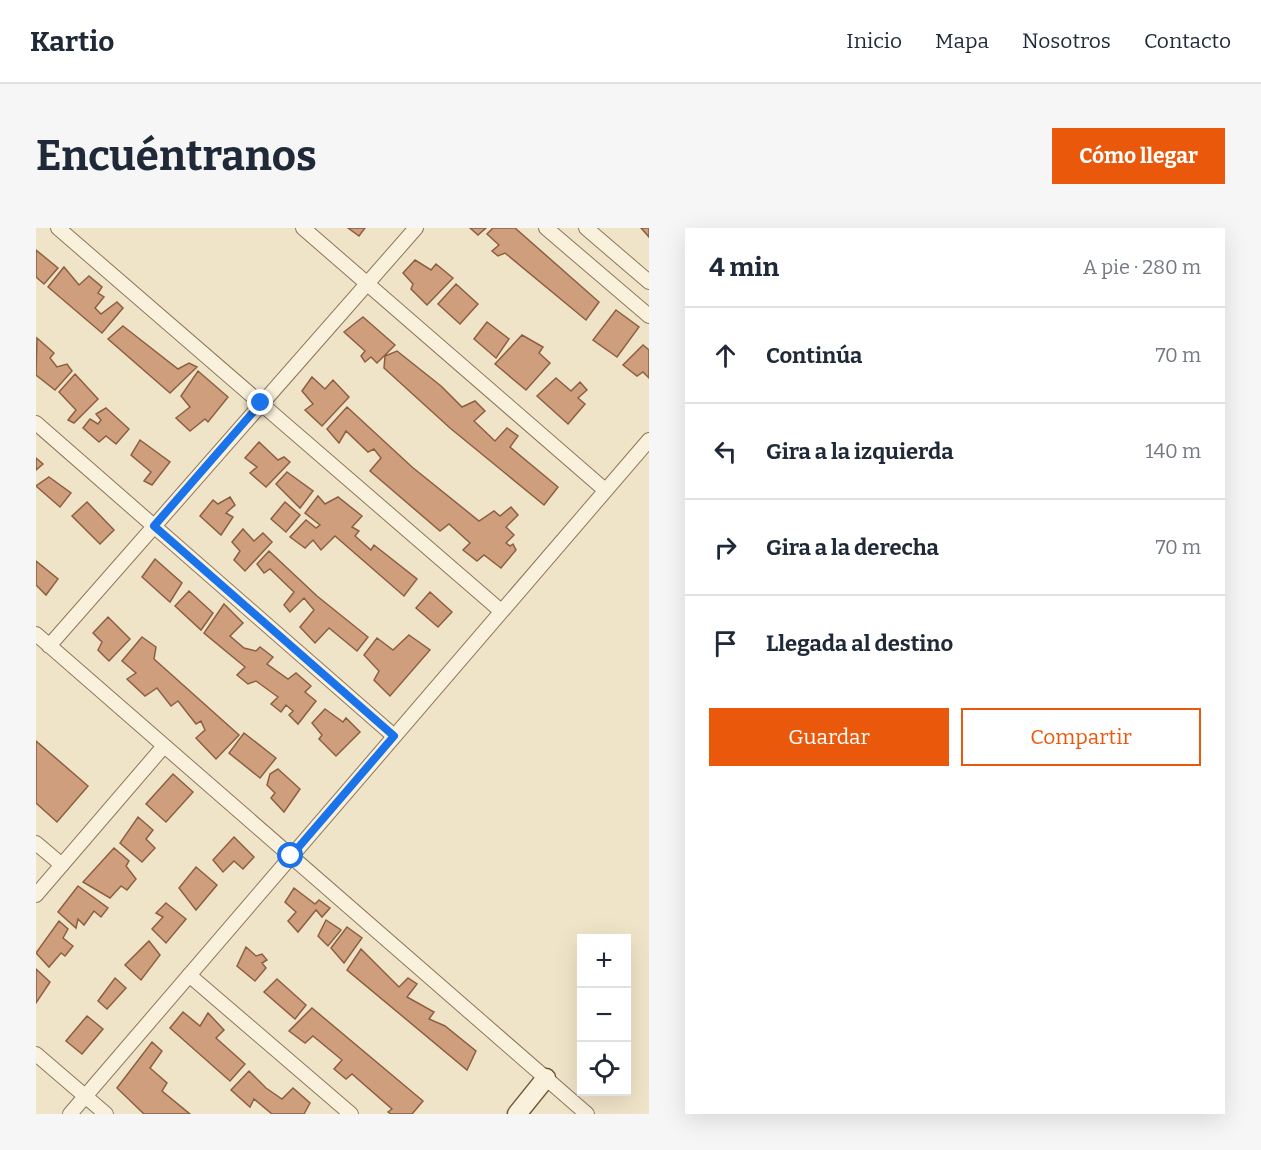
<!DOCTYPE html>
<html lang="es">
<meta charset="utf-8">
<style>
:root{--surface:#fff;--page:#f6f6f7;--text:#1f2937;--muted:#747a83;--line:#e0e1e3;--accent:#ea580c}
body{margin:0;font-family:Bitter,serif;background:var(--page);color:var(--text)}
.controls{position:absolute;right:18px;bottom:18px;display:grid;overflow:hidden;border-radius:0px;box-shadow:0 6px 24px #0002}
.controls button{width:54px;height:54px;display:grid;place-items:center;padding:0;border:0;border-bottom:2px solid var(--line);background:var(--surface);color:var(--text);font:30px sans-serif}
.stop{position:absolute;width:18px;height:18px;margin:-14px;border:4px solid #1a73e8;border-radius:50%;background:#fff}
.stop.end{background:#1a73e8;border-color:#fff;box-shadow:0 2px 6px #0008}
.list{margin:0;padding:0;list-style:none}
h2{display:flex;justify-content:space-between;align-items:center;height:78px;margin:0;padding:0 24px;font-size:26px}
h2 small{font-size:20px;font-weight:400;color:var(--muted)}
.list li{display:grid;grid-template-columns:39px 1fr auto;gap:18px;align-items:center;box-sizing:border-box;height:96px;padding:0 24px;border-top:2px solid var(--line)}
.list b{display:block;font-size:22px;white-space:nowrap}
.list em{font-size:20px;font-style:normal;color:var(--muted)}
.actions{display:flex;gap:12px;padding:18px 24px}
.actions a{flex:1;padding:14px 0;border:2px solid var(--accent);border-radius:0px;text-align:center;font-size:21px;color:var(--accent)}
.actions .main{background:var(--accent);color:#fff}
.icon{flex:none;width:33px;height:33px;fill:none;stroke:currentColor;stroke-width:2;stroke-linecap:round;stroke-linejoin:round}
.map{position:relative;flex:none;width:613px;height:886px;overflow:hidden;border-radius:0px}
header{display:flex;align-items:center;gap:36px;box-sizing:border-box;height:84px;padding:0 30px;background:var(--surface);border-bottom:2px solid var(--line)}
header strong{font-size:28px}
nav{display:flex;gap:33px;margin-inline-start:auto;font-size:21px}
.intro{display:flex;align-items:center;justify-content:space-between;box-sizing:border-box;height:144px;padding:0 36px}
h1{margin:0;font-size:42px}
.button{padding:15px 27px;border-radius:0px;background:var(--accent);color:#fff;font-size:21px;font-weight:700}
main{display:flex;gap:36px;padding:0 36px}
aside{flex:1;background:var(--surface);border-radius:0px;box-shadow:0 6px 24px #0002}
.map>svg:first-child{display:block}
.building{fill:#cf9f7d;stroke:#8d5f41;stroke-width:1.5}
.lines{fill:none;stroke-linecap:round;stroke-linejoin:round}
.street-casing{stroke:#8d765c;stroke-width:16}
.secondary-casing{stroke:#6f573f;stroke-width:21}
.street{stroke:#faf1dc;stroke-width:14}
.secondary{stroke:#faf1dc;stroke-width:18}
.route{stroke:#1a73e8;stroke-width:8}
</style>
<header>
<strong>Kartio</strong>
<nav><a>Inicio</a><a>Mapa</a><a>Nosotros</a><a>Contacto</a></nav>
</header>
<div class="intro"><h1>Encuéntranos</h1><a class="button">Cómo llegar</a></div>
<main>
<div class="map">
<svg width="613" height="886" viewBox="0 0 613 886">
<rect width="100%" height="100%" fill="#f0e4c8"/>
<path class="building" d="M312,0H329L323,8Z
M434,0H450L442,7Z
M457,0H479L563,74L550,92L469,25L462,28L456,23L463,17L451,6Z
M605,0H613V9Z
M0,22L22,40L8,56L0,49Z
M379,32L395,42L400,36L417,50L391,77L375,61L377,56L367,45Z
M28,39L43,57L53,48L66,59L62,65L68,69L59,80L65,86L81,74L87,80L66,105L12,59Z
M420,56L442,76L424,96L402,76Z
M580,82L603,99L581,129L557,112Z
M327,89L359,117L341,135L335,129L329,134L325,128L329,123L308,104Z
M451,94L473,111L460,130L438,111Z
M87,98L142,141L153,135L161,139L134,165L72,111Z
M486,107L507,119L503,125L514,135L490,162L459,136Z
M1,110L18,125L14,130L21,139L31,136L36,143L19,162L0,147Z
M607,117L613,122V150L607,144L601,148L587,137Z
M361,123L405,158L426,179L439,173L449,183L438,193L459,213L471,200L482,208L474,219L522,259L508,277L414,200L348,140L349,128Z
M162,143L192,169L172,194L169,191L154,203L140,190L154,179L145,168Z
M39,146L62,171L38,195L32,192L40,182L23,164Z
M276,149L289,161L297,152L313,169L286,198L269,182L277,176L266,163Z
M520,150L535,163L544,154L551,162L542,170L549,176L532,196L501,168Z
M311,179L376,239L443,293L458,283L464,288L475,279L482,287L470,299L478,307L470,315L474,318L477,316L480,322L465,340L448,327L441,333L427,322L434,315L413,296L404,303L334,243L345,230L338,221L332,224L310,203L303,215L291,201Z
M70,180L93,201L80,216L70,208L63,214L47,200L54,191L62,196L65,192L60,186Z
M104,212L134,234L116,257L108,253L115,244L95,227Z
M223,214L242,232L248,229L254,234L230,259L214,245L221,239L209,230Z
M0,230L7,236L0,242Z
M251,244L277,263L264,280L240,256Z
M13,249L35,265L24,279L0,258Z
M282,268L289,276L302,269L326,288L316,299L323,303L319,308L335,322L338,317L381,351L368,368L299,308L285,322L277,312L269,320L254,309L270,292L280,300L284,297L269,285Z
M194,269L199,277L190,285L197,289L185,307L164,288L177,272L182,276Z
M51,274L78,302L64,316L36,288Z
M249,274L264,287L250,304L235,291Z
M207,301L218,313L227,305L236,314L209,343L198,332L204,323L196,314Z
M233,323L281,368L332,409L321,423L293,400L279,415L264,399L278,382L268,370L254,384L248,377L258,364L234,341L228,345L221,336Z
M119,331L146,355L134,374L106,349Z
M0,333L22,351L10,367L0,357Z
M153,363L177,385L165,402L139,378Z
M394,364L416,384L402,399L380,380Z
M188,376L207,395L194,408L208,420L220,423L224,419L237,429L231,436L252,451L260,445L275,458L269,464L280,473L262,496L253,487L257,483L250,477L245,484L235,476L242,469L220,453L212,456L201,447L209,439L168,405Z
M72,389L94,411L73,433L62,422L66,414L57,405Z
M373,407L394,422L354,468L338,452L343,443L328,427L341,410L357,422Z
M106,409L120,419L118,431L203,507L180,531L160,510L169,502L165,493L160,496L142,473L135,478L121,460L109,468L91,451L100,445L86,433Z
M289,481L307,494L310,490L324,504L300,528L283,511L286,507L276,495Z
M208,505L240,530L224,550L193,525Z
M0,513L52,558L21,594L0,575Z
M242,541L264,561L248,584L235,570L239,565L231,557L234,546Z
M137,546L157,564L130,594L110,576Z
M102,589L117,602L110,611L119,620L106,634L84,615Z
M198,609L218,629L207,641L198,633L187,644L177,632Z
M78,620L93,633L90,638L100,651L91,662L85,658L74,670L47,654Z
M160,639L181,657L160,682L143,660Z
M42,658L72,680L65,689L58,683L48,697L42,691L40,700L22,684Z
M258,660L279,676L283,672L294,680L286,689L280,682L262,704L252,693L260,684L249,674Z
M130,675L150,691L130,715L116,701L127,689L120,685Z
M290,692L305,702L292,718L282,708Z
M23,693L32,701L27,710L37,718L29,728L25,725L13,739L0,725Z
M311,699L326,710L308,735L295,720Z
M113,713L124,727L105,752L89,737Z
M210,719L220,728L226,726L231,732L226,735L230,740L219,753L201,738Z
M325,721L363,759L372,750L381,756L371,769L398,784L393,791L409,798L440,823L431,842L311,742Z
M0,741L14,754L0,775Z
M79,750L90,760L71,781L62,773Z
M241,751L270,777L259,791L228,764Z
M276,780L387,873L376,886H355L352,884L356,881L316,846L310,851L298,841L306,832L277,808L269,815L253,803Z
M147,784L164,798L172,785L188,802L180,810L209,836L194,853L134,800Z
M51,788L67,801L46,826L30,813Z
M116,814L126,823L114,840L131,855L126,863L154,886H108L81,860Z
M213,843L230,860L246,871L257,860L274,875L268,886H236L218,871L214,879L195,862Z"/>
<g class="lines">
<g class="street-casing">
<path id="street" d="M22,0L465,383
M267,0L569,262
M510,0L613,88
M550,0L613,54
M0,195L358,508
M0,406L551,886
M13,418L380,0
M0,615L26,637
M0,667L128,518
M153,747L315,886
M0,826L70,886
M34,886L613,212"/>
</g>
<g class="secondary-casing">
<path id="secondary" d="M481,886L510,850"/>
</g>
<use href="#street" class="street"/>
<use href="#secondary" class="secondary"/>
</g>
<g class="lines">
<path class="route" d="M225,175L118,298L358,508L255,628"/>
</g>
</svg>
<div class="controls">
<button>+</button>
<button>−</button>
<button><svg class="icon" aria-label="locate" viewBox="0 0 24 24"><circle cx="12" cy="12" r="6"/><path d="M12 2v4M12 18v4M2 12h4M18 12h4"/></svg></button>
</div>
<div class="stop" style="left:255px;top:628px"></div>
<div class="stop end" style="left:225px;top:175px"></div>
</div>
<aside>
<h2>4 min<small>A pie · 280 m</small></h2>
<ul class="list">
<li><svg class="icon" aria-label="ahead" viewBox="0 0 24 24"><path d="M12 20V5M6 11l6-6 6 6"/></svg><div><b>Continúa</b></div><em>70 m</em></li>
<li><svg class="icon" aria-label="left" viewBox="0 0 24 24"><path d="M17 20v-9H6M10 6l-5 5 5 5"/></svg><div><b>Gira a la izquierda</b></div><em>140 m</em></li>
<li><svg class="icon" aria-label="right" viewBox="0 0 24 24"><path d="M7 20v-9h11M14 6l5 5-5 5"/></svg><div><b>Gira a la derecha</b></div><em>70 m</em></li>
<li><svg class="icon" aria-label="arrive" viewBox="0 0 24 24"><path d="M6 21V4h12l-3 4 3 4H6"/></svg><div><b>Llegada al destino</b></div></li>
</ul>
<div class="actions"><a class="main">Guardar</a><a>Compartir</a></div>
</aside>
</main>
